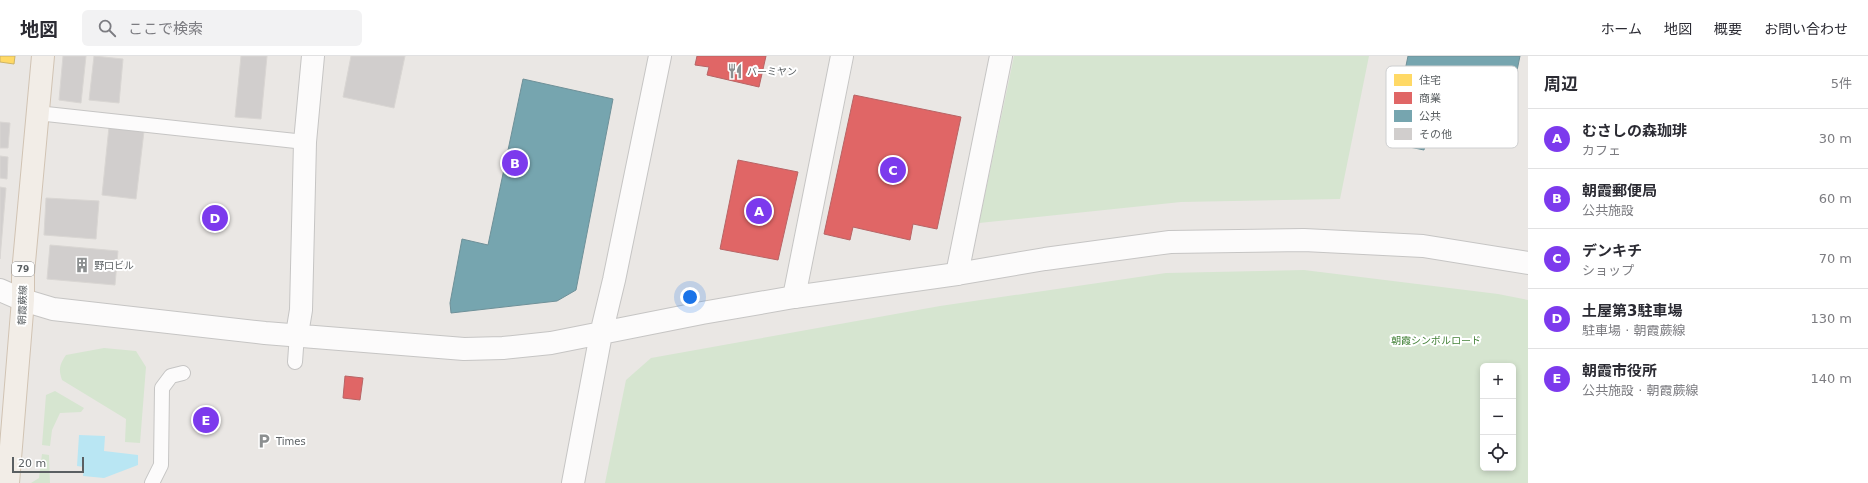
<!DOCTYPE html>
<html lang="ja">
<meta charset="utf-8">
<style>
:root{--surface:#fff;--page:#f2f2f3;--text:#2b2b33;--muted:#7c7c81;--line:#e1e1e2;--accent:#7c3aed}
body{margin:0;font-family:"DejaVu Sans","Noto Sans JP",sans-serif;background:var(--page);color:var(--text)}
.controls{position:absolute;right:12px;bottom:12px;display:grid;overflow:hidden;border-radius:6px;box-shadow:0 2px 6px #0003}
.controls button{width:36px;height:36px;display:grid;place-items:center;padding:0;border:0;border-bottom:1px solid var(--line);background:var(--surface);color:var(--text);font:20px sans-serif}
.scale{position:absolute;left:12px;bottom:10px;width:72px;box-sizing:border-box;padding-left:4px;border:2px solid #5a5f62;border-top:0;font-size:11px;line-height:14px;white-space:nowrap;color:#5a5f62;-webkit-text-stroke:3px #fff;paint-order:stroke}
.you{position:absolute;left:690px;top:241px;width:14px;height:14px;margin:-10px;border:3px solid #fff;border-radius:50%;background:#1a73e8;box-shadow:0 0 0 6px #1a73e833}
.badge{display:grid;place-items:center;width:26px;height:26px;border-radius:50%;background:var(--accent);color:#fff;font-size:13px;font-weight:700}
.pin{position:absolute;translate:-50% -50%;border:2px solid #fff;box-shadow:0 1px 4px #0006}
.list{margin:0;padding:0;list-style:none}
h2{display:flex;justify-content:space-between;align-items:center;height:52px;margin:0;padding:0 16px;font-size:17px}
h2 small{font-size:13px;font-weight:400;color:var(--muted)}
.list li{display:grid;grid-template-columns:26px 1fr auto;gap:12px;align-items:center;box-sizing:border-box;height:60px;padding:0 16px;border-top:1px solid var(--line)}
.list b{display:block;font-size:15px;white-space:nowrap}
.list p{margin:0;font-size:13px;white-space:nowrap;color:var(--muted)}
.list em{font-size:13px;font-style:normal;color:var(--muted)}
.icon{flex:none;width:22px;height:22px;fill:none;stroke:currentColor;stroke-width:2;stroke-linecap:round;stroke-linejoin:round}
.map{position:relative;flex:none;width:1528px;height:427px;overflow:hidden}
header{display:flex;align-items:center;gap:24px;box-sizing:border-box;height:56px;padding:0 20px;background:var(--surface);border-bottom:1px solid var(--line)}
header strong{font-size:19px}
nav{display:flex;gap:22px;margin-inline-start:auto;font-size:14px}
.search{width:280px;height:36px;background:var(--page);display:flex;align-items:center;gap:10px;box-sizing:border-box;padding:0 14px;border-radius:6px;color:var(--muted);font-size:15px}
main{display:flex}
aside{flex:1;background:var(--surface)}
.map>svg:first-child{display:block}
.green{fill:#d6e5d0;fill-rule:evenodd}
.water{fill:#b9e6f3}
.homes{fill:#ffd966;stroke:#ceb465}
.shops{fill:#e06666;stroke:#b86465}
.public{fill:#76a5af;stroke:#6e9098}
.building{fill:#d1cecd;stroke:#d9d6d3}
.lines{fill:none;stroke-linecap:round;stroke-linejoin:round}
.service-casing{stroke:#c6c5c4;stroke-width:16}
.minor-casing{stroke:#c6c5c4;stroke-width:24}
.tertiary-casing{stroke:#c6c5c4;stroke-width:24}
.primary-casing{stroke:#d1c3b3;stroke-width:24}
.service{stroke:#fcfbfb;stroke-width:14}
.minor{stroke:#fcfbfb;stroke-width:22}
.tertiary{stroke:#fcfbfb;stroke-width:22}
.primary{stroke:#f2ede7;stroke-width:22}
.labels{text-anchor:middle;stroke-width:4;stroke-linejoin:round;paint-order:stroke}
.shield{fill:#fff;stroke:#8c8f91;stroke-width:1}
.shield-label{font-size:9px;font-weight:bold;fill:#5a5f62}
.poi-label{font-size:10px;fill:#5a5f62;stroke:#fff;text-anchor:start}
.street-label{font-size:10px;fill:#5a5f62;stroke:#fff}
.park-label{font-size:10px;fill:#448239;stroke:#fff}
.key{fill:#fff;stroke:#cecfd0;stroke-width:1}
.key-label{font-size:11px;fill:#5a5f62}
</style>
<header>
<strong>地図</strong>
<div class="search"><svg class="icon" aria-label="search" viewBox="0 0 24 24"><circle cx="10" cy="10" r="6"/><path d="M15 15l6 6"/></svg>ここで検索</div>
<nav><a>ホーム</a><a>地図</a><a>概要</a><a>お問い合わせ</a></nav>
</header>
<main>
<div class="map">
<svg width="1528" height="427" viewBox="0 0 1528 427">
<rect width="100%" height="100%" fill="#eae7e4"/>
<path class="green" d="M1014,0H1369L1340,143L1181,146L979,167Z
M1304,214L1498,238L1528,244V427H605L626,324L651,302L940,250L1166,217ZM1483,310H1513V412H1483Z
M104,292L136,295L146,311L140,387L125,386L126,363L62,324C58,313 60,308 66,299Z
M55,335L84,352L81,356L60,357L52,374L50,390L42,389L46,339Z
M42,398L49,399L50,427H31L39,422Z"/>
<path class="water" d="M79,379L105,380L104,395L138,399V409L104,422L83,420L84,411L77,410Z"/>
<path class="homes" d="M0,0H15L14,8L0,6Z"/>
<path class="shops" d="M697,0H766L759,31L707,19L709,11L695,9Z
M854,39L961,61L937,173L913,168L910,184L853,171L850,184L824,178Z
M738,104L798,116L778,204L720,193Z
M345,320L363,322L360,344L343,342Z"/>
<path class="public" d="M1408,0H1520L1506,68L1475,61L1479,42L1473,40L1477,21L1441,14L1424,94L1390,87Z
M523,23L613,43L576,234L557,245L451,257L450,247L462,183L488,189Z"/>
<path class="building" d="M63,0H86L81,47L59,44Z
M94,0L123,3L119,47L89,44Z
M241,0H267L261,63L235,61Z
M351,0H405L394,52L343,41Z
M0,66L10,67L8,92H0Z
M109,71L144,75L136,143L102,139Z
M0,100L8,101L7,123L0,122Z
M0,131L6,132L0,203Z
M46,142L99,145L96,183L44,179Z
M50,189L118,195L115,229L47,223Z"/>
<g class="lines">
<g class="service-casing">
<path id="service" d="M37,57L305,86
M295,306L297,278
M152,427L161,409L162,332L171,320L183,317"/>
</g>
<g class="minor-casing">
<path id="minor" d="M957,218L1001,0
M794,241L842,0"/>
</g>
<g class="tertiary-casing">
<path id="tertiary" d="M0,234L23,244L53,253L265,277L464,293L503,292L551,287L702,257L794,241L957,218L1045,203L1170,186L1304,184L1423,190L1528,207
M297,278L301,254L305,86L313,0
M573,427L601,278L614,224L660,0"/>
</g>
<g class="primary-casing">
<path id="primary" d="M8,427L23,244V217L43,0"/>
</g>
<use href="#service" class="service"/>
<use href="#minor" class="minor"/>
<use href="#tertiary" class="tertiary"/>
<use href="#primary" class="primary"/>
</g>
<defs>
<g id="restaurant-bare" transform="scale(1.2)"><path d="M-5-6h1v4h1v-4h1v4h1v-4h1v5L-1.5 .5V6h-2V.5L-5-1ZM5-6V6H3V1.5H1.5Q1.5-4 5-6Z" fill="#8c8f90" stroke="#fff" stroke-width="2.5" paint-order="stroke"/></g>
<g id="building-bare" transform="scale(1.2)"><path d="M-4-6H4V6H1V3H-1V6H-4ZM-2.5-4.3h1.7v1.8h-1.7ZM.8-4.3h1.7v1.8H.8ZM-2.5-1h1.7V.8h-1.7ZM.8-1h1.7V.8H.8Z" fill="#8c8f90" stroke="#fff" stroke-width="2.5" paint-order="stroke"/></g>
<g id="parking-bare" transform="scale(1.2)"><path d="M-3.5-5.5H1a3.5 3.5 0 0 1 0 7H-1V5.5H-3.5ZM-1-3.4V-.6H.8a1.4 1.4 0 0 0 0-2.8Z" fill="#8c8f90" stroke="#fff" stroke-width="2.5" paint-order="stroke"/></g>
</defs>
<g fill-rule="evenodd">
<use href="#restaurant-bare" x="735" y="15"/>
<use href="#building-bare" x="82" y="209"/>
<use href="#parking-bare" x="264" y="385"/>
</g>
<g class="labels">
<rect class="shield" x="12" y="206" width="22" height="14" rx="3"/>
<g class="shield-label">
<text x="23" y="216">79</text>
</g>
<g class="poi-label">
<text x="747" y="19">バーミヤン</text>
<text x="94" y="213">野口ビル</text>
<text x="276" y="389">Times</text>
</g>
<g class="street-label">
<text transform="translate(22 249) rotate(-88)" y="4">朝霞蕨線</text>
</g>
<g class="park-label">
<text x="1436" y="288">朝霞シンボルロード</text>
</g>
</g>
<rect x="1386" y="10" width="132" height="82" rx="6" class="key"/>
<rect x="1394" y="18" width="18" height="12" fill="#ffd966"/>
<rect x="1394" y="36" width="18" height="12" fill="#e06666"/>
<rect x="1394" y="54" width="18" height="12" fill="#76a5af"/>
<rect x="1394" y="72" width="18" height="12" fill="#d1cecd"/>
<g class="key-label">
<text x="1419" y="28">住宅</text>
<text x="1419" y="46">商業</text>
<text x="1419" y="64">公共</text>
<text x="1419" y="82">その他</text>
</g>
</svg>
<div class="controls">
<button>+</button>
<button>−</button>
<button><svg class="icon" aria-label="locate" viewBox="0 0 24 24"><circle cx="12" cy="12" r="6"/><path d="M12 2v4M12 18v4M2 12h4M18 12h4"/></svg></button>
</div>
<div class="scale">20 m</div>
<div class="you"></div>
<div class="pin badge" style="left:759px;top:155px">A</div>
<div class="pin badge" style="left:515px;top:107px">B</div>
<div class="pin badge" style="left:893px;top:114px">C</div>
<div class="pin badge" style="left:215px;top:162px">D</div>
<div class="pin badge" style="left:206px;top:364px">E</div>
</div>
<aside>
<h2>周辺<small>5件</small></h2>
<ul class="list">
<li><span class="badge">A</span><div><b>むさしの森珈琲</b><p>カフェ</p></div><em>30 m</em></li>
<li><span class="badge">B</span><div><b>朝霞郵便局</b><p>公共施設</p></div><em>60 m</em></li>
<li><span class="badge">C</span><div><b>デンキチ</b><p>ショップ</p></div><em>70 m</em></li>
<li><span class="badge">D</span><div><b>土屋第3駐車場</b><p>駐車場 · 朝霞蕨線</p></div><em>130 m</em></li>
<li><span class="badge">E</span><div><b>朝霞市役所</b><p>公共施設 · 朝霞蕨線</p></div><em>140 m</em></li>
</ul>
</aside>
</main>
